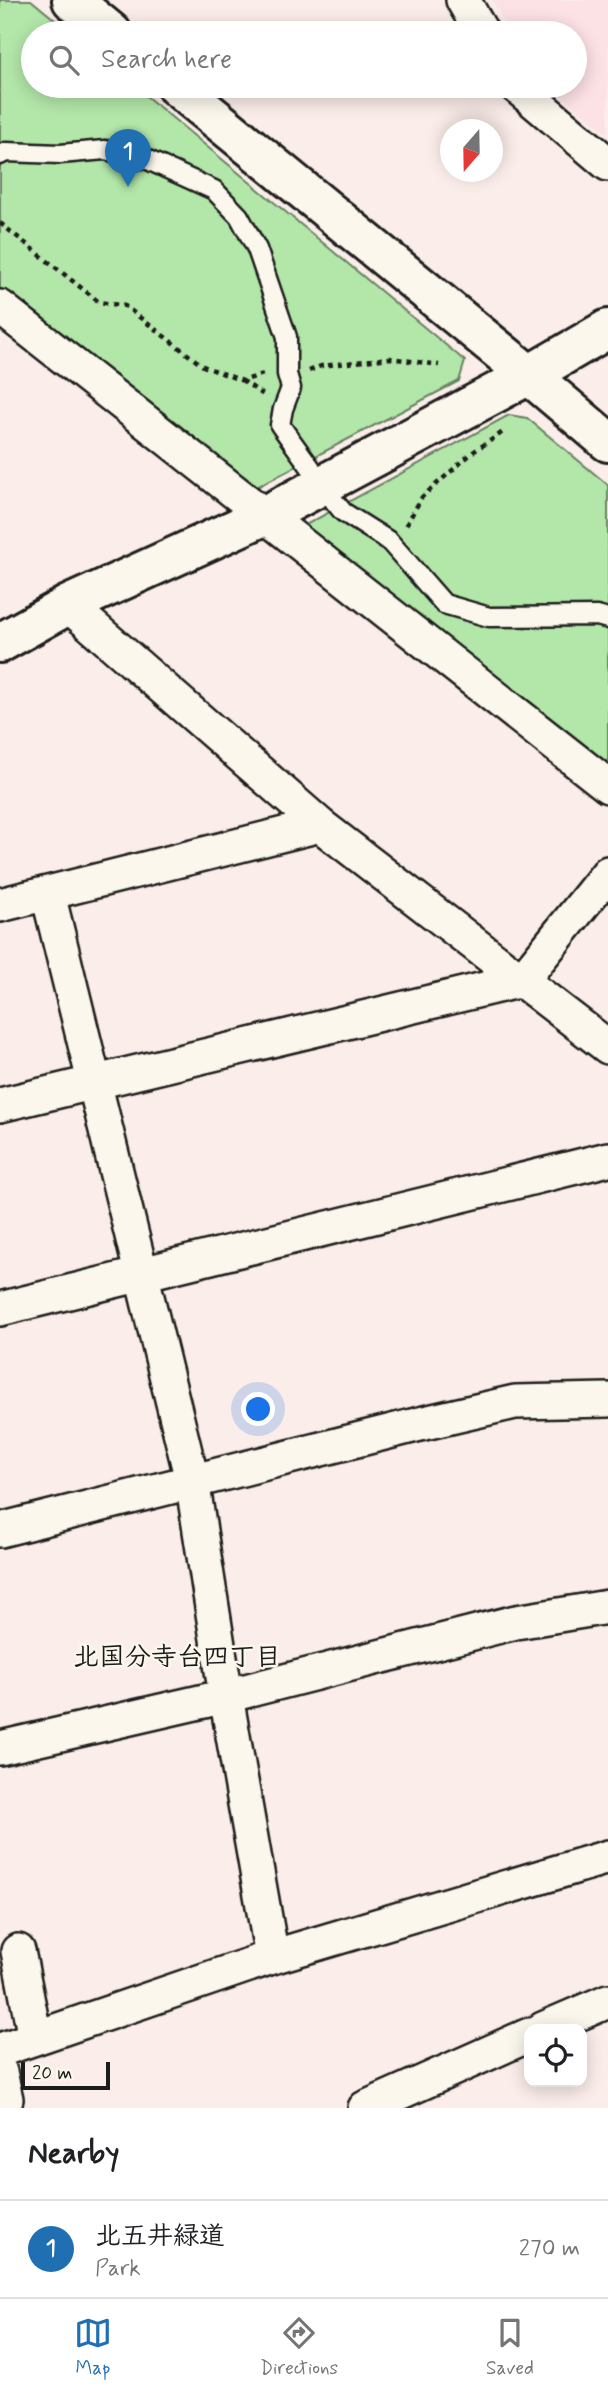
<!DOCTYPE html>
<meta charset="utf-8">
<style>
:root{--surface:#fff;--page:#f6f6f6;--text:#202124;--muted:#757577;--line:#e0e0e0;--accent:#1f6fb2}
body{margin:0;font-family:Mynerve,"Klee One",sans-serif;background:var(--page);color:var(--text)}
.controls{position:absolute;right:21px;bottom:21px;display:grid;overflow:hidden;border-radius:14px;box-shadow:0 4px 18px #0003}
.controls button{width:63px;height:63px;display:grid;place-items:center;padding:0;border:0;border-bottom:2px solid var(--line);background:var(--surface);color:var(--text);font:35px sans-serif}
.compass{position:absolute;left:440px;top:119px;width:63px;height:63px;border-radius:50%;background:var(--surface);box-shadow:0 4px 18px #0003;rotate:200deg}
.scale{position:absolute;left:21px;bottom:18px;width:89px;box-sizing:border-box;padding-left:7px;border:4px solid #1c1c1c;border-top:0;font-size:19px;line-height:24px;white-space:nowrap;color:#1c1c1c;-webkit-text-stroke:5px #fbf7ec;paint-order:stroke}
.you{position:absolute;left:259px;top:1410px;width:24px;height:24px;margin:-18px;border:5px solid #fff;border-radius:50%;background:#1a73e8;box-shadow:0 0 0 10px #1a73e833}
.badge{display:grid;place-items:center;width:46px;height:46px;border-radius:50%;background:var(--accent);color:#fff;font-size:23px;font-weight:700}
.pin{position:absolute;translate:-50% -58px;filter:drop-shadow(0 2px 4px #0008)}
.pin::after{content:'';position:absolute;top:37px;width:24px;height:21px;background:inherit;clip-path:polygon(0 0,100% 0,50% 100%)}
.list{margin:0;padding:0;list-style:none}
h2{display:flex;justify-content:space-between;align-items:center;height:91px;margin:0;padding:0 28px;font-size:30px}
h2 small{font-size:23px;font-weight:400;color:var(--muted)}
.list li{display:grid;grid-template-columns:46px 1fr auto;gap:21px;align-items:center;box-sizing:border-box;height:98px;padding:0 28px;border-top:2px solid var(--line)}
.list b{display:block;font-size:26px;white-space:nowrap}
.list p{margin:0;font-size:23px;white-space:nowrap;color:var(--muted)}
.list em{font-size:23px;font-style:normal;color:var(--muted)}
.icon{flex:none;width:38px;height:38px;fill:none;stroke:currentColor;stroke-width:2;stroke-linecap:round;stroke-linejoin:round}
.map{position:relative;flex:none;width:608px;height:2108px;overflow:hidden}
.search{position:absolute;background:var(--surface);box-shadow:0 4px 18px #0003;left:21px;right:21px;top:21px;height:77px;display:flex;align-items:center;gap:18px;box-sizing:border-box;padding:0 24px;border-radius:38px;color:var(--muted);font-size:26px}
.sheet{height:189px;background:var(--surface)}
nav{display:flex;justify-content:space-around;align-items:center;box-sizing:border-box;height:98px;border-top:2px solid var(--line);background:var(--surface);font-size:19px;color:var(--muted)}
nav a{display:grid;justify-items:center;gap:4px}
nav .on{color:var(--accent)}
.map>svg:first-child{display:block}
.built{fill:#fce1e5}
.green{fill:#b3e7a9;stroke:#688262;stroke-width:2}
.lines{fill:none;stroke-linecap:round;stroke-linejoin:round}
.lane-casing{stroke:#1c1c1c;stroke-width:23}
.street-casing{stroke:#1c1c1c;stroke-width:38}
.secondary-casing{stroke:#1c1c1c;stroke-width:44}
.path{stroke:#1c1c1c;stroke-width:4.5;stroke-dasharray:5 5;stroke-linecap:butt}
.lane{stroke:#fbf7ec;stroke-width:18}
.street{stroke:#fbf7ec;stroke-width:33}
.secondary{stroke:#fbf7ec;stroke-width:38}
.labels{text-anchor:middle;stroke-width:5;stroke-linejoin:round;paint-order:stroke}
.neighbourhood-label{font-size:26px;font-weight:bold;fill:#1c1c1c;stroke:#fbf7ec}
</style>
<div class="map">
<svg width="608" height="2108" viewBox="0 0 608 2108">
<rect width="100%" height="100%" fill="#fbede9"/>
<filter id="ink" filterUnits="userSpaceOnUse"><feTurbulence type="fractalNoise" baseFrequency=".0143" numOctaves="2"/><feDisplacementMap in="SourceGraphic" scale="14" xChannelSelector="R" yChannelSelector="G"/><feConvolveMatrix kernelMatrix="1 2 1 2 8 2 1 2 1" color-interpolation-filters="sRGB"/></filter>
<g filter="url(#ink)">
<path class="built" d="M492,0H608V134L549,86H575V33H510Z"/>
<path class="green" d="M0,0H31L71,33H33V86H134L465,361L459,381L253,489L0,289Z
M509,415L527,418L608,485V771L300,528Z"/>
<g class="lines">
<g class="lane-casing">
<path id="lane" d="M0,155L6,152L60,154L105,150L148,160L214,190L239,216L257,249L287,337V374L291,388L283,409L280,425L311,468
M334,501L343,512L389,541L444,604L489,617L597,616L608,619"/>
</g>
<g class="street-casing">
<path id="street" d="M463,0L482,33
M516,86L608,164
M0,307L608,786
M68,605L320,825L608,1047
M48,894L192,1480L226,1696L272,1957
M0,905L320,825
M0,1105L522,980L608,873
M0,1309L608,1159
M0,1530L420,1424L515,1402L608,1400
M0,1748L226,1696L516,1622L608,1607
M18,1951L35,2038
M543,2029L608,2001
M0,2050L272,1957L608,1857
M0,2072L6,2099
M365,2108L529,2035"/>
</g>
<g class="secondary-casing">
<path id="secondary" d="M72,0L112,33
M176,86L529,375L608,442
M0,643L68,605L266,515L529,375L608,329"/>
</g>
<path class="path" d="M0,223L99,302L125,306L203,366L243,381
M309,371L321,366L390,358L439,365
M263,374L243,381L265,396
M406,525L422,497L473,452L503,432"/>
<use href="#lane" class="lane"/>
<use href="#street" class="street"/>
<use href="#secondary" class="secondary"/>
</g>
</g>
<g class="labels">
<g class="neighbourhood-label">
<text x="177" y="1665">北国分寺台四丁目</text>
</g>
</g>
</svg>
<div class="controls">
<button><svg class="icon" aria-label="locate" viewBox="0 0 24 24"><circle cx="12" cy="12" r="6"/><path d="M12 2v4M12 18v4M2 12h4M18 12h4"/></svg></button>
</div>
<svg class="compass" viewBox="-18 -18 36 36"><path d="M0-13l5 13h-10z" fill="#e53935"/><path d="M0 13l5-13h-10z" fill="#757577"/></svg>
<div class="scale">20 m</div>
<div class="you"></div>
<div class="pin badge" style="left:128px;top:187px">1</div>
<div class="search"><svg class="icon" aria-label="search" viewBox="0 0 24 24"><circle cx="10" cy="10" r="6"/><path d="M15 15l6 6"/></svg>Search here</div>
</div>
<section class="sheet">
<h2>Nearby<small></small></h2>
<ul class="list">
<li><span class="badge">1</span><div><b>北五井緑道</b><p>Park</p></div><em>270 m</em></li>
</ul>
</section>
<nav>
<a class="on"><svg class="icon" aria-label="map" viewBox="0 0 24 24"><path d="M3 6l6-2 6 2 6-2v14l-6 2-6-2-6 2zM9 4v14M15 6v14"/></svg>Map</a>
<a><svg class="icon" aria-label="directions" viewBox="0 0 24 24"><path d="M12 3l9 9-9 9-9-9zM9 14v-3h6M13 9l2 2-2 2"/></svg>Directions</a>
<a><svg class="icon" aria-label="saved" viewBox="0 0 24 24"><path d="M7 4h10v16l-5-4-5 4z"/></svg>Saved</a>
</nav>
